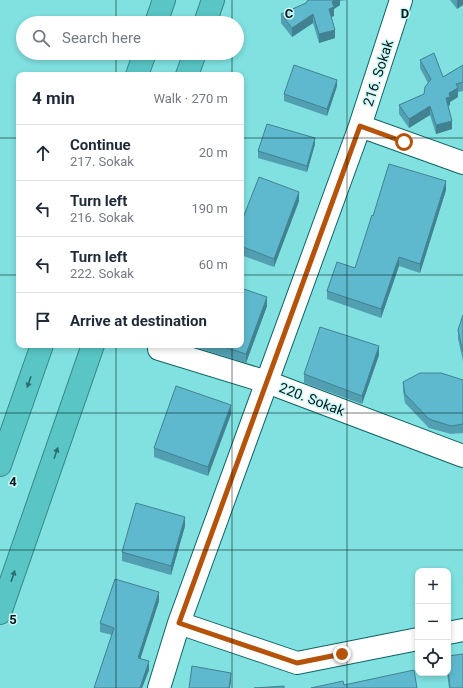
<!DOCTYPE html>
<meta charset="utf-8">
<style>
:root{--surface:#fff;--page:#f2f2f3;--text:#1f2937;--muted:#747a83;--line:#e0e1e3}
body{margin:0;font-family:Roboto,sans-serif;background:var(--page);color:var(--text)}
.controls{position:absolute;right:12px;bottom:12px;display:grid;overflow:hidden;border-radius:8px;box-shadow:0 2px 6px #0003}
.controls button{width:36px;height:36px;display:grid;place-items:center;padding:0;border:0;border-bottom:1px solid var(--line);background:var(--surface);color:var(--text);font:20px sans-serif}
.stop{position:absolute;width:12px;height:12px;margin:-9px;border:3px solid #b45309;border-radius:50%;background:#fff}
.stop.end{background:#b45309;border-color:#fff;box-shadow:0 1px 4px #0008}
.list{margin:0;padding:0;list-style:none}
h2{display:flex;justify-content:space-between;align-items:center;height:52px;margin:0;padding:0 16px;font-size:17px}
h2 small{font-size:13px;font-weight:400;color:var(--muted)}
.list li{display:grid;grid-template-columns:26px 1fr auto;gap:12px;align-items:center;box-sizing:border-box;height:56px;padding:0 16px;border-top:1px solid var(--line)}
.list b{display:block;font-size:15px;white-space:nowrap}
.list p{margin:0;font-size:13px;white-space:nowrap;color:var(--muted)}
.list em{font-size:13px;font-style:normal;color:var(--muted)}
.icon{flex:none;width:22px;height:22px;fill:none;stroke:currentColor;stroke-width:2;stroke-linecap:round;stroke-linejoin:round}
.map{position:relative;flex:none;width:463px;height:688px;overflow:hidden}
.search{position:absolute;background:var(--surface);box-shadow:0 2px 6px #0003;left:16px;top:16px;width:228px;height:44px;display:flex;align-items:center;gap:10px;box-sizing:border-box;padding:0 14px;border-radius:22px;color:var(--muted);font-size:15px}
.panel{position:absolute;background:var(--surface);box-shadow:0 2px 6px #0003;left:16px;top:72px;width:228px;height:276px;border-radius:8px}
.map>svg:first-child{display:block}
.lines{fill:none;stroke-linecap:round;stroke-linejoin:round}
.minor-casing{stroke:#106363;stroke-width:24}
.highway-casing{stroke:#3a8888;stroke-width:24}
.minor{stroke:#fff;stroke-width:22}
.highway{stroke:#59c5c5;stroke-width:22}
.wall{fill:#519fb1}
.shaded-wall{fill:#428290}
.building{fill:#5eb9ce;stroke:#428290}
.oneway{fill:#2c6e6e}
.route{stroke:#b45309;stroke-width:5}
.grid{fill:none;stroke:#001818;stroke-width:1;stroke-opacity:0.55}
.labels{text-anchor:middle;stroke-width:3;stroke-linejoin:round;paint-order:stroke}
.street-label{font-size:14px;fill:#001818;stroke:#ccf9f8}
.grid-label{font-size:13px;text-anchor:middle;font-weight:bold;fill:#001818;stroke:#ccf9f8;stroke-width:3;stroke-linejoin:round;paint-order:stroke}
</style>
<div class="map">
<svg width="463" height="688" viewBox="0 0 463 688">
<rect width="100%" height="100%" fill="#81e1e1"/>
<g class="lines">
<g class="minor-casing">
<path id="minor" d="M360,126L463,163
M159,349L267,382L463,456
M179,623L297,663L418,639
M448,633L463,630
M159,688L179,623L360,126L401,0"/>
</g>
<g class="highway-casing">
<path id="highway" d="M156,23L164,0
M205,23L213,0
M137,75L145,53
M187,75L195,53
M0,465L42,345
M0,613L93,345"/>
</g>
<use href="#minor" class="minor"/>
<use href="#highway" class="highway"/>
</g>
<path class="wall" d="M308,0H347L340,1V5L334,9V16L331,17L335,38L319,43L313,23L292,37L281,23V14L306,3Z
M450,0H463L457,9Z
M420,60L443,77L463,65V91L458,92V97L450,102V105L448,106L452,129L436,134L430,115L409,128L399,114V105L424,94L428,83L420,68Z
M337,86L327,116L284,101V94Z
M315,144L307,172L258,158V151Z
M446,190L420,273L399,266L381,318L327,299V291L355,268L373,216Z
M299,201L274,267L241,255V223Z
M267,306L246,363L191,346V345H241Z
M463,315V361L458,339V330Z
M379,355L362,404L304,383V374Z
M463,380V433L451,434L429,428L405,403L403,391V382Z
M231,414L208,476L154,457V448Z
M185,526L171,575L122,561V552Z
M159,601L140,659L149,670L142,688H94L112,635L100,632V623Z
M448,656L463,688H449L447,673H448Z"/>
<path class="shaded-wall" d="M334,0H340V5L334,9V16L329,18V9L332,2Z
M457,0H463V5L457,9Z
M313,14V23L292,37V28Z
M335,30V38L319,43V34Z
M337,80V86L327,116V109Z
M458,88V97L450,102V105L446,107V98L449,93Z
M430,106V115L409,128V119Z
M452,121V129L436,134V125Z
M315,138V144L307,172V166Z
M446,181V190L420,273V264Z
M299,192V201L274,267V259Z
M399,257V266L381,318V309Z
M267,297V306L246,363V354Z
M379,346V355L362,404V396Z
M231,405V414L208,476V467Z
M185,517V526L171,575V566Z
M159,592V601L138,666V658Z
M149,661V670L142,688H140Z
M231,673V682L230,688H229Z"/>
<path class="building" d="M308,0H334L332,2L334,7L329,9L335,30L319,34L313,14L292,28L281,14L306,3Z
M434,53L443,77L463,65V82L456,84L458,88L449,93L450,97L446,98L452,121L436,125L430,106L409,119L399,105L424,94L425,87L431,79L420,60Z
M294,65L337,80L327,109L284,94Z
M267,124L315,138L307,166L258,151Z
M389,164L446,181L420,264L399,257L381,309L327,291L337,262L355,268L372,215L373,216Z
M259,177L299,192L274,259L241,246V223Z
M241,288L267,297L246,354L218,345H241Z
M463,315V352L458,330Z
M320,327L379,346L362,396L304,374Z
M420,373H441L463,380V424L451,426L429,419L405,394L403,382Z
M176,386L231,405L208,467L154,448Z
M136,503L185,517L171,566L122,552Z
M115,579L159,592L138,658L149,661L140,688H94L114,628L100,623Z
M463,654V688H450L448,670V656Z
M192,666L231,673L229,688H189Z
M414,670L417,688H311L343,681L344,685Z
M284,686V688H254Z"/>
<defs><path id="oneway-solid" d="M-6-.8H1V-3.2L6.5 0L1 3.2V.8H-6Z"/></defs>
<g class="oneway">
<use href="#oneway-solid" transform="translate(29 382) rotate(109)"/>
<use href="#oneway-solid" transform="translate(56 453) rotate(-71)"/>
<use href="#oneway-solid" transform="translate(13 576) rotate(-71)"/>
</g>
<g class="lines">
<path class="route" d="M342,654L297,663L179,623L360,126L404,142"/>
</g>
<path class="grid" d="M116,0V23M232,0V23M347,0V688M116,53V75M232,53V75M0,138H19M241,138H463M0,275H19M241,275H463M116,345V688M232,345V688M0,413H463M0,550H463"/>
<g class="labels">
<g class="street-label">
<text transform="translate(378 73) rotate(-72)" y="5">216. Sokak</text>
<text transform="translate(312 399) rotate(21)" y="5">220. Sokak</text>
</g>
</g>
<g class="grid-label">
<text x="289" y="18">C</text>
<text x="405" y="18">D</text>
<text x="13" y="486">4</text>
<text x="13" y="624">5</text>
</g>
</svg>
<div class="controls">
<button>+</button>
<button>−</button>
<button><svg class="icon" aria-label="locate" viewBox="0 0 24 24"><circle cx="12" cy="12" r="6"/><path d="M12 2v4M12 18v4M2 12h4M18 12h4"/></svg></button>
</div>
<div class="stop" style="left:404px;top:142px"></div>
<div class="stop end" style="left:342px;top:654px"></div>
<div class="search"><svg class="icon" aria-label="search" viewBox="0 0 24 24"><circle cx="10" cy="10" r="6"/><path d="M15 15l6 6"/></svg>Search here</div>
<section class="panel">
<h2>4 min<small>Walk · 270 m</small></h2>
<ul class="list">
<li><svg class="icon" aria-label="ahead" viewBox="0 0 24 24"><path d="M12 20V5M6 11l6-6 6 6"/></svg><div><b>Continue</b><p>217. Sokak</p></div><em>20 m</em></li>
<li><svg class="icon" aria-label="left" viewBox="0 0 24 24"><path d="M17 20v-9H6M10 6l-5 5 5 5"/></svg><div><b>Turn left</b><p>216. Sokak</p></div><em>190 m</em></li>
<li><svg class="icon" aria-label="left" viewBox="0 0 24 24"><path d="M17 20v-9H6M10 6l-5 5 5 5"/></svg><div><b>Turn left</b><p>222. Sokak</p></div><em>60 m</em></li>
<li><svg class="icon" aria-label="arrive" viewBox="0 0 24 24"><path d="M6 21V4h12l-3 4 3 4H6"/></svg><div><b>Arrive at destination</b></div></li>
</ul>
</section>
</div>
